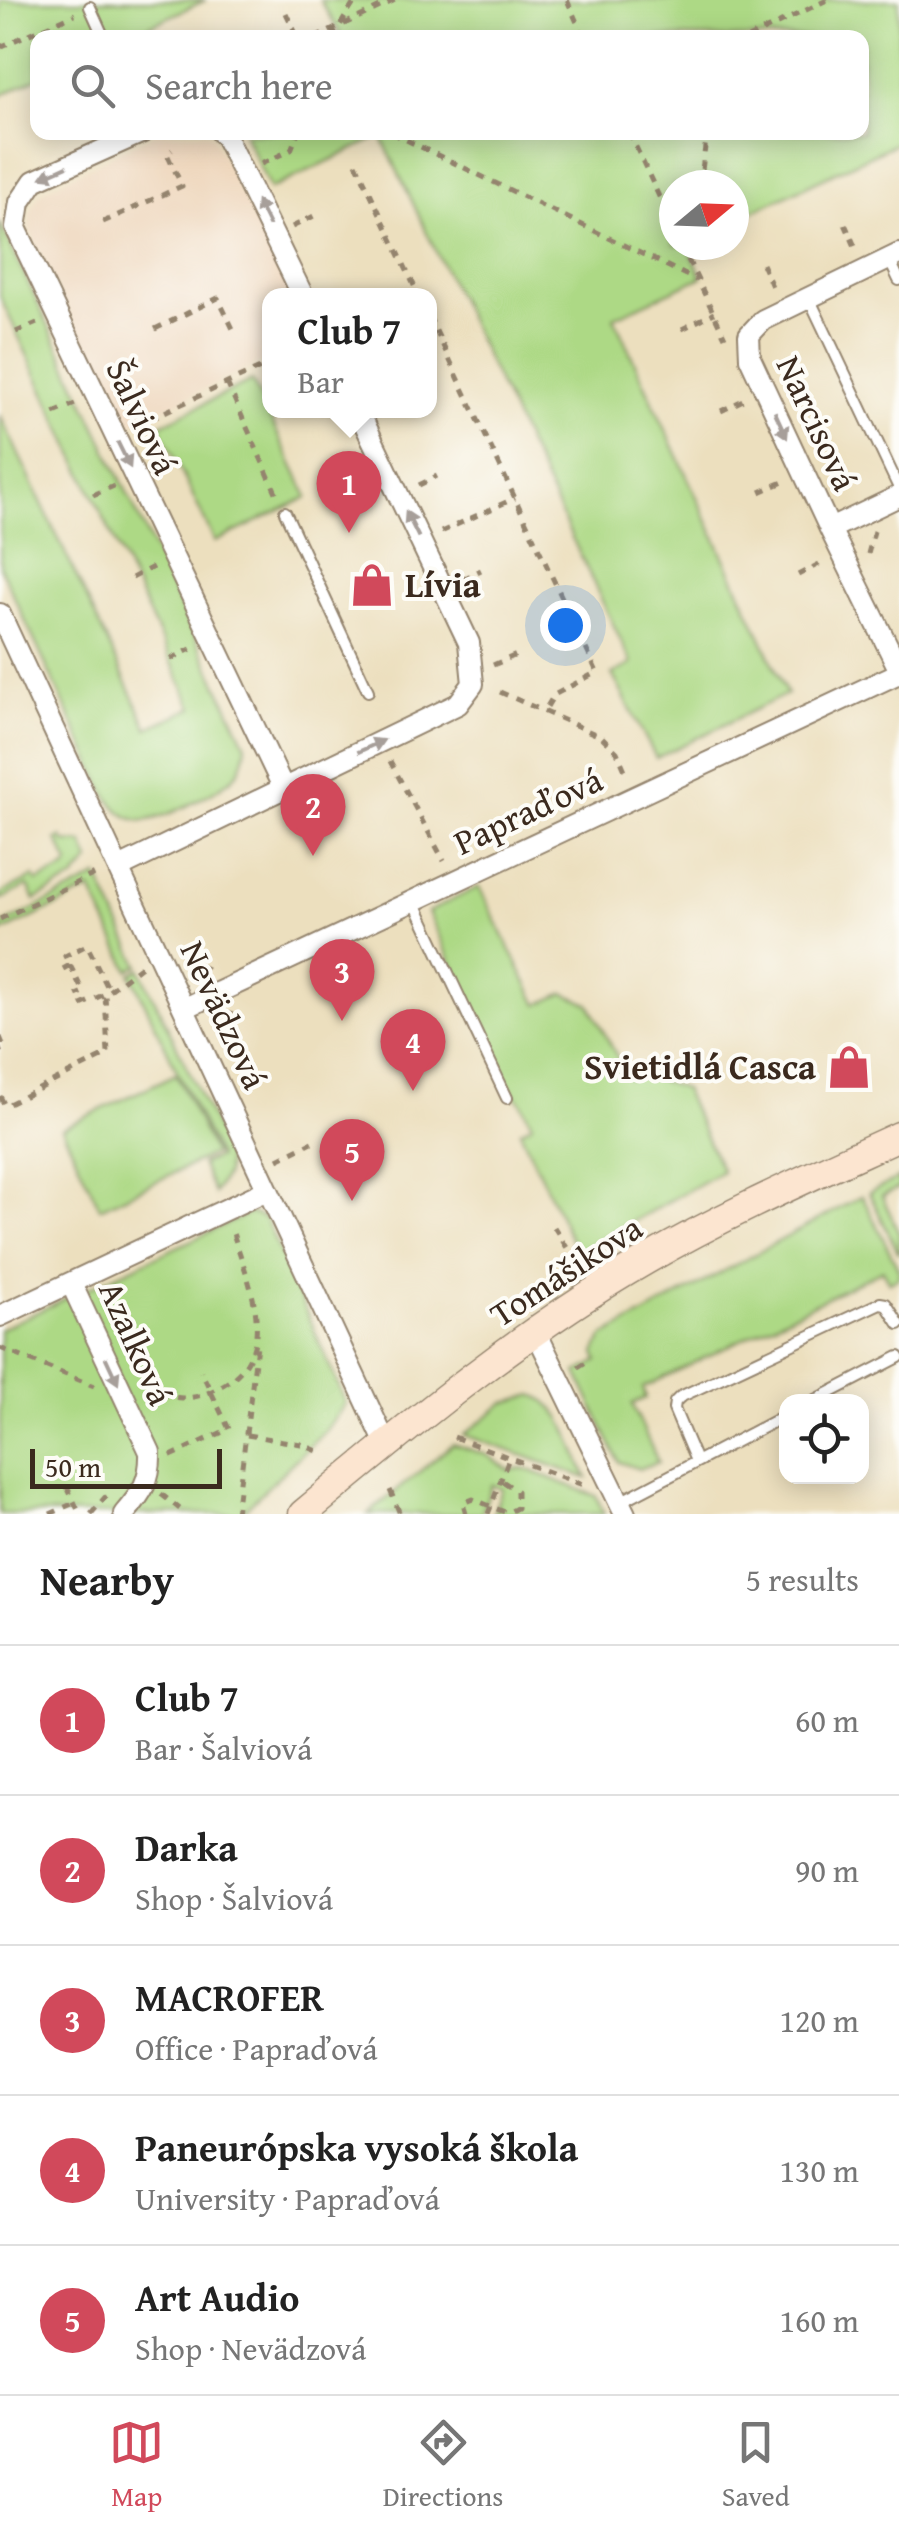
<!DOCTYPE html>
<meta charset="utf-8">
<style>
:root{--surface:#fff;--page:#f6f6f6;--text:#222;--muted:#767676;--line:#e0e0e0;--accent:#d1495b}
body{margin:0;font-family:"Gentium Book Plus",serif;background:var(--page);color:var(--text)}
.controls{position:absolute;right:30px;bottom:30px;display:grid;overflow:hidden;border-radius:20px;box-shadow:0 5px 25px #0003}
.controls button{width:90px;height:90px;display:grid;place-items:center;padding:0;border:0;border-bottom:2px solid var(--line);background:var(--surface);color:var(--text);font:50px sans-serif}
.compass{position:absolute;left:659px;top:170px;width:90px;height:90px;border-radius:50%;background:var(--surface);box-shadow:0 5px 25px #0003;rotate:71deg}
.scale{position:absolute;left:30px;bottom:25px;width:192px;box-sizing:border-box;padding-left:10px;border:5px solid #3b2a1e;border-top:0;font-size:28px;line-height:35px;white-space:nowrap;color:#3b2a1e;-webkit-text-stroke:8px #fdfcf7;paint-order:stroke}
.you{position:absolute;left:565px;top:625px;width:35px;height:35px;margin:-25px;border:8px solid #fff;border-radius:50%;background:#1a73e8;box-shadow:0 0 0 15px #1a73e833}
.badge{display:grid;place-items:center;width:65px;height:65px;border-radius:50%;background:var(--accent);color:#fff;font-size:32px;font-weight:700}
.pin{position:absolute;translate:-50% -82px;filter:drop-shadow(0 2px 5px #0008)}
.pin::after{content:'';position:absolute;top:52px;width:35px;height:30px;background:inherit;clip-path:polygon(0 0,100% 0,50% 100%)}
.popup{position:absolute;left:262px;top:288px;width:175px;height:130px;box-sizing:border-box;display:grid;place-content:center;border-radius:20px;background:var(--surface);filter:drop-shadow(0 2px 8px #0005);font-size:32px;white-space:nowrap;color:var(--muted)}
.popup b{font-size:38px;color:var(--text)}
.popup::after{content:'';position:absolute;left:50%;top:100%;margin-left:-20px;border:20px solid transparent;border-top-color:var(--surface)}
.list{margin:0;padding:0;list-style:none}
h2{display:flex;justify-content:space-between;align-items:center;height:130px;margin:0;padding:0 40px;font-size:42px}
h2 small{font-size:32px;font-weight:400;color:var(--muted)}
.list li{display:grid;grid-template-columns:65px 1fr auto;gap:30px;align-items:center;box-sizing:border-box;height:150px;padding:0 40px;border-top:2px solid var(--line)}
.list b{display:block;font-size:38px;white-space:nowrap}
.list p{margin:0;font-size:32px;white-space:nowrap;color:var(--muted)}
.list em{font-size:32px;font-style:normal;color:var(--muted)}
.icon{flex:none;width:55px;height:55px;fill:none;stroke:currentColor;stroke-width:2;stroke-linecap:round;stroke-linejoin:round}
.map{position:relative;flex:none;width:899px;height:1514px;overflow:hidden}
.search{position:absolute;background:var(--surface);box-shadow:0 5px 25px #0003;left:30px;right:30px;top:30px;height:110px;display:flex;align-items:center;gap:25px;box-sizing:border-box;padding:0 35px;border-radius:20px;color:var(--muted);font-size:38px}
.sheet{height:880px;background:var(--surface)}
nav{display:flex;justify-content:space-around;align-items:center;box-sizing:border-box;height:140px;border-top:2px solid var(--line);background:var(--surface);font-size:28px;color:var(--muted)}
nav a{display:grid;justify-items:center;gap:5px}
nav .on{color:var(--accent)}
.map>svg:first-child{display:block}
.built{fill:#eed6bb}
.green{fill:#add985;stroke:#748252;stroke-width:2.5}
.lines{fill:none;stroke-linecap:round;stroke-linejoin:round}
.lane-casing{stroke:#94846e;stroke-width:14}
.street-casing{stroke:#94846e;stroke-width:24}
.secondary-casing{stroke:#94846e;stroke-width:31}
.path{stroke:#94846e;stroke-width:5;stroke-dasharray:8 8;stroke-linecap:butt}
.lane{stroke:#fff;stroke-width:10}
.street{stroke:#fff;stroke-width:20}
.secondary{stroke:#fce5d0;stroke-width:28}
.oneway{fill:#a79f9a}
.labels{text-anchor:middle;stroke-width:8;stroke-linejoin:round;paint-order:stroke}
.street-label{font-size:35px;fill:#3b2a1e;stroke:#fdfcf7}
.poi-label{font-size:35px;font-weight:bold;fill:#3b2a1e;stroke:#fdfcf7;text-anchor:start}
</style>
<div class="map">
<svg width="899" height="1514" viewBox="0 0 899 1514">
<rect width="100%" height="100%" fill="#fdfcf7"/>
<filter id="ink" filterUnits="userSpaceOnUse"><feTurbulence type="fractalNoise" baseFrequency=".01" numOctaves="2"/><feDisplacementMap in="SourceGraphic" scale="20" xChannelSelector="R" yChannelSelector="G"/><feConvolveMatrix kernelMatrix="1 2 1 2 8 2 1 2 1" color-interpolation-filters="sRGB"/></filter>
<filter id="wash" filterUnits="userSpaceOnUse"><feTurbulence type="fractalNoise" baseFrequency=".0048" numOctaves="4" result="noise"/><feDisplacementMap in="SourceGraphic" scale="40" xChannelSelector="R" yChannelSelector="G"/><feGaussianBlur stdDeviation="2.25" result="paint"/><feColorMatrix in="noise" values="0 0 0 0 0 0 0 0 0 0 0 0 0 0 0 0 0 1.4 0 .05"/><feComposite in="paint" operator="in"/></filter>
<g filter="url(#wash)">
<rect width="100%" height="100%" fill="#ecdfbe"/>
<path class="built" d="M156,133H205L212,135L292,295L269,296V359L123,428L29,229L31,212L39,195L51,186Z"/>
<path class="green" d="M0,0H206L125,37L38,38L37,78L0,96Z
M320,0H899V142L734,220V185H674V245H688L702,277L614,317L787,694L656,758L612,674L632,664L381,136L270,189L244,133L862,132V38L332,37L340,33Z
M0,223L246,745C244,759 242,771 230,780C214,793 157,825 137,820C122,817 116,808 107,796L0,567V415L148,728L193,708L0,297Z
M252,381L308,497L215,542L159,425Z
M62,837L64,842L83,843L90,861L74,879L35,900L28,886L0,900V894L34,877L37,882L67,868L69,863L57,840Z
M98,877L139,965L129,970L91,890L0,933V926Z
M479,887L538,1005L564,993L589,1004L629,1079L642,1074L683,1089L722,1171L577,1253L520,1131L532,1124L521,1102L511,1091L428,912Z
M140,969L227,1151L226,1174L214,1193L201,1164L218,1157L131,974Z
M176,1074L214,1154L100,1208L62,1128Z
M899,1178V1188L882,1196L899,1233V1254L869,1193Z
M862,1196L899,1270V1277L890,1282L883,1270L643,1388L646,1398L632,1404L658,1462L639,1469L619,1462L577,1373L598,1361L595,1353L603,1337Z
M250,1213L265,1218L346,1403L325,1431L240,1514H0V1329Z
M533,1395C564,1404 574,1451 587,1478L464,1435L504,1403Z
M453,1444L487,1455L509,1470L524,1468L596,1496L604,1514H493L502,1489L492,1485L481,1514H368Z"/>
</g>
<g filter="url(#ink)">
<g class="lines">
<g class="lane-casing">
<path id="lane" d="M90,7L104,38
M889,259L899,280
M809,298L899,488
M285,512L368,691
M414,901L507,1098
M812,1402L899,1357
M696,1461L674,1409L675,1402L680,1397L880,1303L886,1304L899,1324
M620,1502L786,1415"/>
</g>
<g class="street-casing">
<path id="street" d="M143,132L34,181L20,202L16,228L283,787
M220,132L225,136L303,296
M899,254L763,320L749,335L750,358L830,529L899,496
M830,529L899,669
M0,614L386,1444
M119,868L458,704L473,684L469,643L358,410
M185,1008L899,673
M71,1283L150,1452C151,1480 142,1493 124,1514
M0,1316L267,1190
M536,1332L625,1514"/>
</g>
<g class="secondary-casing">
<path id="secondary" d="M303,1514C411,1424 524,1330 646,1260C727,1213 814,1175 899,1136"/>
</g>
<path class="path" d="M567,0L584,38
M286,13L298,38
M315,38L395,0
M332,38L356,0
M748,38L827,0
M0,47L75,14
M629,132L674,229
M392,133L696,280
M356,163L419,296
M261,164L291,150L298,132
M700,185L707,132
M103,222L182,186L167,154L172,150
M845,224L858,253
M292,227L314,216
M681,245L725,337
M762,264L775,293
M429,316L597,672L554,695L545,710
M155,329L218,298L235,333
M682,329L714,313
M16,332L37,323
M227,383L279,499
M721,411L745,399
M54,413L75,404
M136,425L269,364
M419,485L437,476
M760,492L783,482
M93,495L114,486
M441,532L515,498
M868,554L874,531
M798,575L821,563
M132,578L153,567
M463,579L481,570
M171,659L191,649
M493,665L521,653
M500,692L602,737L617,752L628,777
M390,761L444,861
M0,919L97,873
M185,959L211,971
M70,965L83,992L76,995
M63,969L70,965L65,956L87,945L109,990
M81,1005L105,994
M226,1028L232,1012
M0,1037L5,1049L0,1051
M0,1096L5,1106L108,1054L105,994L141,966
M278,1159L312,1142
M554,1227L576,1262
M0,1348L94,1386
M578,1367L589,1360
M145,1389C157,1390 171,1398 183,1398C197,1398 209,1393 221,1386C283,1352 248,1282 232,1230
M247,1435L301,1444L320,1452
M454,1437L586,1486
M171,1456L229,1429L201,1371
M67,1487L80,1514
M390,1490L400,1514
M161,1494L186,1514
M50,1514L74,1503
M91,1514L106,1496
M236,1514L257,1345
M466,1514L463,1503L473,1499L507,1513L517,1508V1491L501,1480
M488,1514L509,1458"/>
<use href="#lane" class="lane"/>
<use href="#street" class="street"/>
<use href="#secondary" class="secondary"/>
</g>
<defs><path id="oneway-solid" d="M-6-.8H1V-3.2L6.5 0L1 3.2V.8H-6Z" transform="scale(2.5)"/></defs>
<g class="oneway">
<use href="#oneway-solid" transform="translate(54 172) rotate(156)"/>
<use href="#oneway-solid" transform="translate(263 213) rotate(-116)"/>
<use href="#oneway-solid" transform="translate(781 425) rotate(65)"/>
<use href="#oneway-solid" transform="translate(124 455) rotate(64)"/>
<use href="#oneway-solid" transform="translate(412 524) rotate(-116)"/>
<use href="#oneway-solid" transform="translate(371 746) rotate(-25)"/>
<use href="#oneway-solid" transform="translate(112 1371) rotate(65)"/>
</g>
</g>
<defs>
<g id="shop-bare" transform="scale(3.45)"><path d="M-5-2.5h2.3a2.7 3.5 0 0 1 5.4 0H5L5.5 6h-11ZM-1.5-2.5h3a1.5 2.3 0 0 0-3 0Z" fill="#d1495b" stroke="#fdfcf7" stroke-width="2.5" paint-order="stroke"/></g>
</defs>
<g fill-rule="evenodd">
<use href="#shop-bare" x="372" y="585"/>
<use href="#shop-bare" x="849" y="1067"/>
</g>
<g class="labels">
<g class="street-label">
<text transform="translate(142 417) rotate(65)" y="12">Šalviová</text>
<text transform="translate(817 423) rotate(65)" y="12">Narcisová</text>
<text transform="translate(528 811) rotate(-25)" y="12">Papraďová</text>
<text transform="translate(224 1015) rotate(65)" y="12">Nevädzová</text>
<text transform="translate(566 1271) rotate(-33)" y="12">Tomášikova</text>
<text transform="translate(136 1343) rotate(66)" y="12">Azalková</text>
</g>
<g class="poi-label">
<text x="405" y="597">Lívia</text>
<text x="816" y="1079" text-anchor="end">Svietidlá Casca</text>
</g>
</g>
</svg>
<div class="controls">
<button><svg class="icon" aria-label="locate" viewBox="0 0 24 24"><circle cx="12" cy="12" r="6"/><path d="M12 2v4M12 18v4M2 12h4M18 12h4"/></svg></button>
</div>
<svg class="compass" viewBox="-18 -18 36 36"><path d="M0-13l5 13h-10z" fill="#e53935"/><path d="M0 13l5-13h-10z" fill="#767676"/></svg>
<div class="scale">50 m</div>
<div class="you"></div>
<div class="pin badge" style="left:349px;top:533px">1</div>
<div class="popup"><b>Club 7</b>Bar</div>
<div class="pin badge" style="left:313px;top:856px">2</div>
<div class="pin badge" style="left:342px;top:1021px">3</div>
<div class="pin badge" style="left:413px;top:1091px">4</div>
<div class="pin badge" style="left:352px;top:1201px">5</div>
<div class="search"><svg class="icon" aria-label="search" viewBox="0 0 24 24"><circle cx="10" cy="10" r="6"/><path d="M15 15l6 6"/></svg>Search here</div>
</div>
<section class="sheet">
<h2>Nearby<small>5 results</small></h2>
<ul class="list">
<li><span class="badge">1</span><div><b>Club 7</b><p>Bar · Šalviová</p></div><em>60 m</em></li>
<li><span class="badge">2</span><div><b>Darka</b><p>Shop · Šalviová</p></div><em>90 m</em></li>
<li><span class="badge">3</span><div><b>MACROFER</b><p>Office · Papraďová</p></div><em>120 m</em></li>
<li><span class="badge">4</span><div><b>Paneurópska vysoká škola</b><p>University · Papraďová</p></div><em>130 m</em></li>
<li><span class="badge">5</span><div><b>Art Audio</b><p>Shop · Nevädzová</p></div><em>160 m</em></li>
</ul>
</section>
<nav>
<a class="on"><svg class="icon" aria-label="map" viewBox="0 0 24 24"><path d="M3 6l6-2 6 2 6-2v14l-6 2-6-2-6 2zM9 4v14M15 6v14"/></svg>Map</a>
<a><svg class="icon" aria-label="directions" viewBox="0 0 24 24"><path d="M12 3l9 9-9 9-9-9zM9 14v-3h6M13 9l2 2-2 2"/></svg>Directions</a>
<a><svg class="icon" aria-label="saved" viewBox="0 0 24 24"><path d="M7 4h10v16l-5-4-5 4z"/></svg>Saved</a>
</nav>
